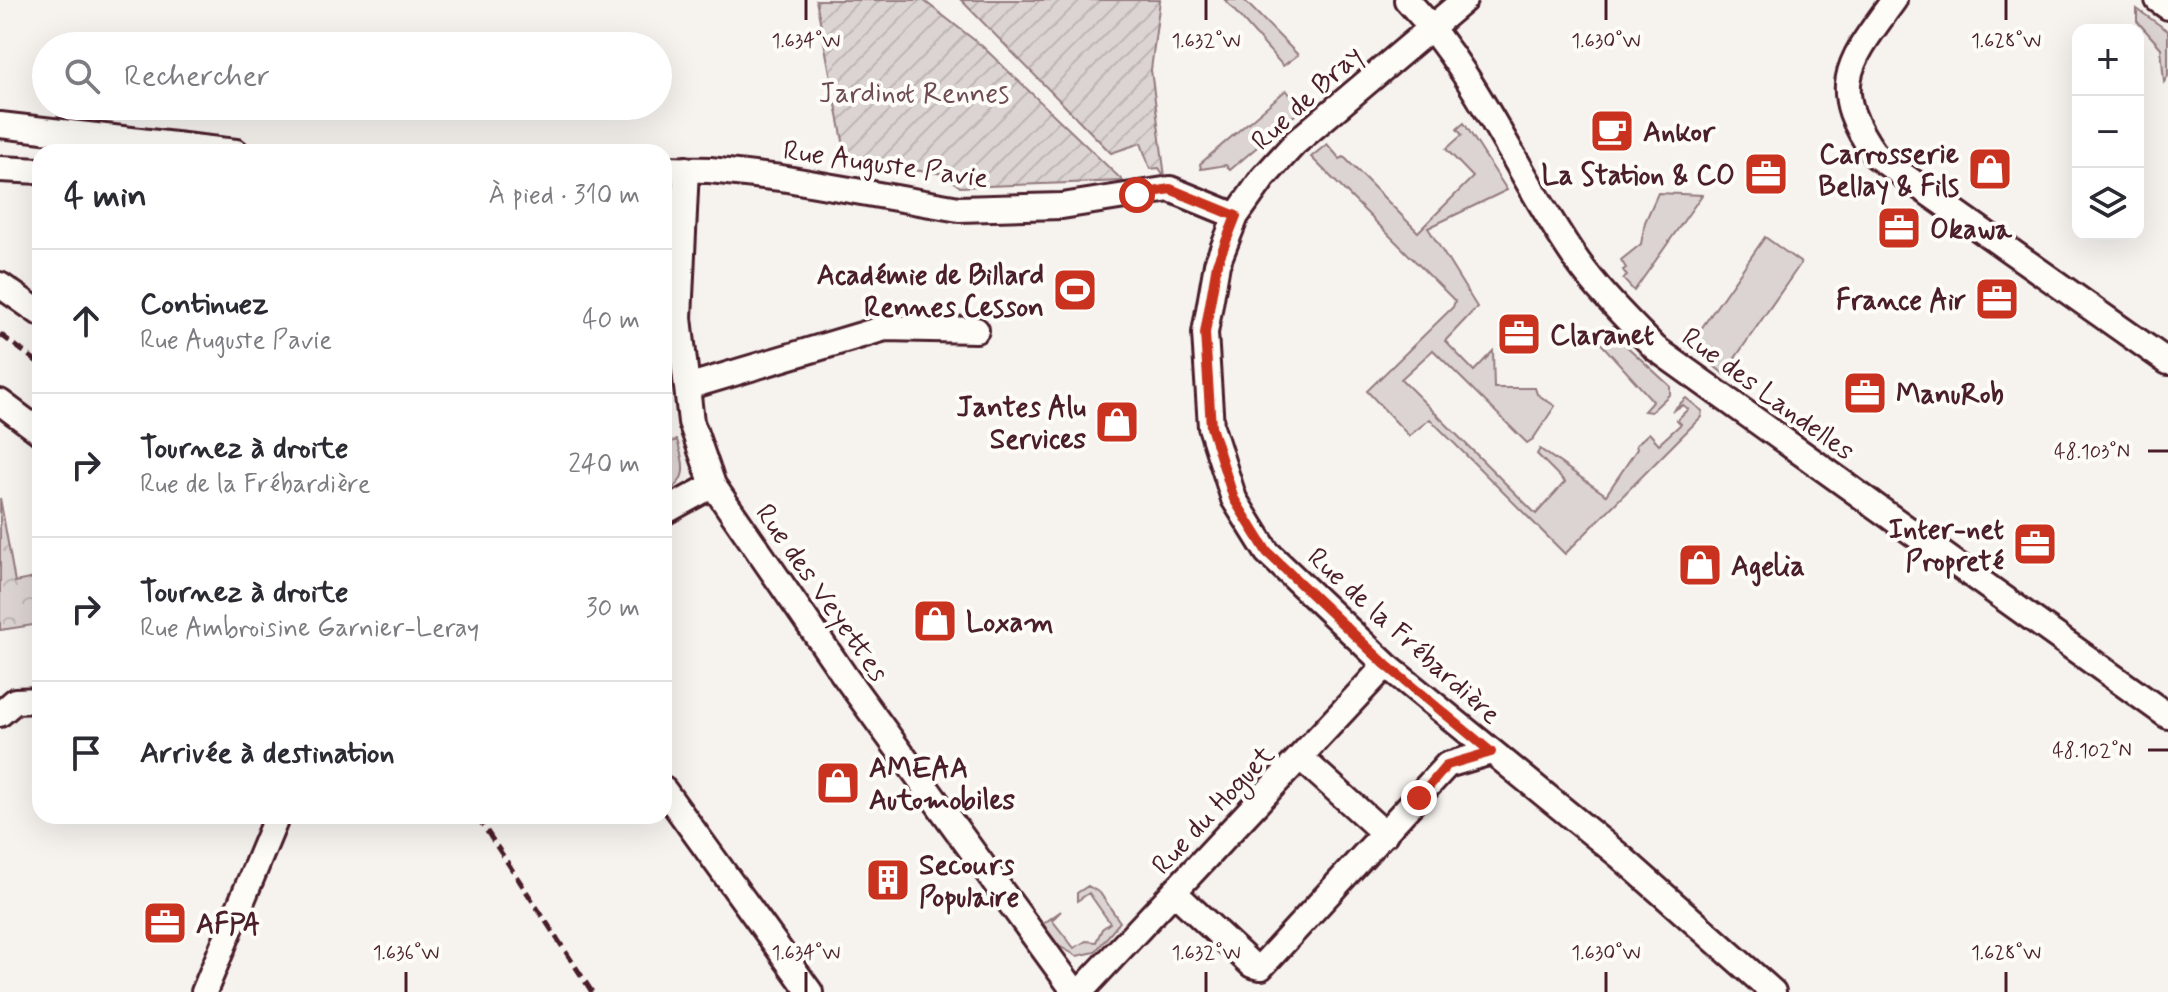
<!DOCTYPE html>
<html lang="fr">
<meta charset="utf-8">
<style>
:root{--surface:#fff;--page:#f2f2f3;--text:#2b2b33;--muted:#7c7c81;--line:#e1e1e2}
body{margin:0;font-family:Mynerve,sans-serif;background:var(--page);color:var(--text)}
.controls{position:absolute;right:24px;top:24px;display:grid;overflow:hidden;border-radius:16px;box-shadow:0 8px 32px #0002}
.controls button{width:72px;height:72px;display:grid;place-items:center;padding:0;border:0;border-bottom:2px solid var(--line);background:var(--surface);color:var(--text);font:40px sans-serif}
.stop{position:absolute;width:24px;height:24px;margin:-18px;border:6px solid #c8321e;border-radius:50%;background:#fff}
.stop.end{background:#c8321e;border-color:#fff;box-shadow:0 2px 8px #0008}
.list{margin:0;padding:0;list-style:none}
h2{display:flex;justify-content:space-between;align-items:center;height:104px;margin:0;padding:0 32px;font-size:34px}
h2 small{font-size:26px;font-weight:400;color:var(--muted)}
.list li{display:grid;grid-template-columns:52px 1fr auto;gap:24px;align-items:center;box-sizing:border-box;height:144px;padding:0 32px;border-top:2px solid var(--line)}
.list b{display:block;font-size:30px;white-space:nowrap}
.list p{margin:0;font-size:26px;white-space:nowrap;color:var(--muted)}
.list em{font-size:26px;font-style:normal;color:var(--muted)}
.icon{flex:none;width:44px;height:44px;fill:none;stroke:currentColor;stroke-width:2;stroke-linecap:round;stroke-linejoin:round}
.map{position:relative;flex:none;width:2168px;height:992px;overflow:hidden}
.search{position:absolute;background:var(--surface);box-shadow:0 8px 32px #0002;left:32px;top:32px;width:640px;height:88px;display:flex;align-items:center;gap:20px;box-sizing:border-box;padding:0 28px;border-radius:44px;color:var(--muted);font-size:30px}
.panel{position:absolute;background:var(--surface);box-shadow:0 8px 32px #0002;left:32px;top:144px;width:640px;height:680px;border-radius:24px}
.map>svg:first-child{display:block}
.grass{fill:#dcd4d2;stroke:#937a7e;stroke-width:2}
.park{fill:url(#park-crowns);stroke:#937a7e;stroke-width:2}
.garden{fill:url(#garden-furrows);stroke:#937a7e;stroke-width:2}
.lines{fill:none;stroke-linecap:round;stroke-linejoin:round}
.minor-casing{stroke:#4a1f2b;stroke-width:30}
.minor{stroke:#fdfcf7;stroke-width:24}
.rail{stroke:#4a1f2b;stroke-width:5;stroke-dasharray:12 6;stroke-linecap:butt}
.route{stroke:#c8321e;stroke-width:10}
.ticks{fill:none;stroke:#4a1f2b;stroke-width:3}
.labels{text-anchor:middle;stroke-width:8;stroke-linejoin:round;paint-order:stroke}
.park-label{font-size:28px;fill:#6e4c55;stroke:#fdfcf7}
.street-label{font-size:28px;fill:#4a1f2b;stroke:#fdfcf7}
.poi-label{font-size:28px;font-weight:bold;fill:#4a1f2b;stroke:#fdfcf7;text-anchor:start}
.ticks-label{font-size:20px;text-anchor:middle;fill:#4a1f2b;stroke:#fdfcf7;stroke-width:8;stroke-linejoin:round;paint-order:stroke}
</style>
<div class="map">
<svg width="2168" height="992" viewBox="0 0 2168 992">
<defs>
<pattern id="park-crowns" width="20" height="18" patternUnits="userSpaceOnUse" patternTransform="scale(2)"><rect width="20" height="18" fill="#dcd4d2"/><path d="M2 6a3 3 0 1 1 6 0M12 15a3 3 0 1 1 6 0" fill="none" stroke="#beb6b4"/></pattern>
<pattern id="garden-furrows" width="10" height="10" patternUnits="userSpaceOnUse" patternTransform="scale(2)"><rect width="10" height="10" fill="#dcd4d2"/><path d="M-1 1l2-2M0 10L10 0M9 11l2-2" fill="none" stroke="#beb6b4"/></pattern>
</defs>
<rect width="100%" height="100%" fill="#f6f3ef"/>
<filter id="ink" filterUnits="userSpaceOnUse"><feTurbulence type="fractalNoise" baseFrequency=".0125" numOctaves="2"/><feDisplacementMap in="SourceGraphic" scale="16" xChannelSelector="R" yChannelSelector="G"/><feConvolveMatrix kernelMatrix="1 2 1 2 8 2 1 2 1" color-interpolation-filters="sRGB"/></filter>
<g filter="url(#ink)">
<path class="grass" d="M1225,0H1244L1298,55L1283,66Z
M2137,9L2168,31V76L2164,82L2161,48L2137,21Z
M1286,90L1302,109L1230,170L1226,165L1201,169L1200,164Z
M1464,123L1507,190L1428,228L1477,307L1445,341L1474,371L1493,351L1494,388H1535L1537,394L1555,406L1533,439L1527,443L1433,350L1401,379L1536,514L1565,482L1537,454L1540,449L1606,495L1637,449L1636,445L1649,433L1659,444L1681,424L1677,420L1688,409L1683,405L1672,411L1686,398L1702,411L1701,417L1565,554L1430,419L1409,436L1367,391L1453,307L1455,301L1311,157L1327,144L1340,159L1344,157L1418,232L1473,177L1446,149L1462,135L1457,129Z
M1658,193L1702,195L1634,291L1623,279L1627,276L1623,270L1626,268L1621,260L1641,244L1645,222Z
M1765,237L1801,263L1724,374L1689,346Z
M1610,331L1670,386V394L1651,412L1644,411L1653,401L1595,337Z
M677,440C685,466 689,480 664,495V459L669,457L666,444Z
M1088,886L1100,893L1120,922L1095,952L1077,956L1059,946L1043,924L1061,911L1052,920L1074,948L1086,941L1096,942L1102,929L1110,923L1089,893L1077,901V893Z"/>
<path class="park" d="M0,498L15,582L40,577V624L0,630Z"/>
<path class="garden" d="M816,0H923L982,46L1123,181L960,187L945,174L847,162Z
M961,0H1160L1151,70L1165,177L1159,168L1150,169L1141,143L1111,153Z"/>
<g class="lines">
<g class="minor-casing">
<path id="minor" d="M1407,0C1479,76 1518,177 1578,262C1600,293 1628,320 1655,348L2168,716
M1464,0L1295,143L1263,178L1236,216L1217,264L1205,333L1211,427L1234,499L1267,552L1386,665L1621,857L1773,992
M1894,0C1849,62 1826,86 1876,156L2168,362
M2158,0L2168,7
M0,125L236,152
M0,169L40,171
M664,169L710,170L781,178L959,209L1062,206L1170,189L1236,216
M686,169L679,318L691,422L713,485L844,675L1075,992
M0,285L40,313
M687,387L885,328L976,330
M0,402L40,432
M664,512L713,485
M0,714L15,701L40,700
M1300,757L1385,834
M664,790L810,992
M1175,893L1252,965L1261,967L1447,765L1491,752
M204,992L277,816
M1080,992L1386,665"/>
</g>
<use href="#minor" class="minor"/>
<path class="rail" d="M0,334L40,364
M477,816L592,992"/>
</g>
</g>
<g class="lines" filter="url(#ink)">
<path class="route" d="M1137,195L1170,189L1236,216L1217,264L1205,333L1211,427L1234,499L1267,552L1386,665L1491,752L1447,765L1419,798"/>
</g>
<path class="ticks" d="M806,0V20M1206,0V20M1606,0V20M2006,0V20M2148,451H2168M2148,750H2168M406,972V992M806,972V992M1206,972V992M1606,972V992M2006,972V992"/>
<defs>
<g id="cafe-square" transform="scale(2.3)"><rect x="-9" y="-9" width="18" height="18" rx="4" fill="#c8321e" stroke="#fdfcf7"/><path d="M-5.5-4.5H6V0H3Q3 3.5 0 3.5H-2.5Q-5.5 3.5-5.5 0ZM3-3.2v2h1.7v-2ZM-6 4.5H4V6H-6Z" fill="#fff"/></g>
<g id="shop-square" transform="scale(2.3)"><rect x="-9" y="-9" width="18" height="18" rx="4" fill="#c8321e" stroke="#fdfcf7"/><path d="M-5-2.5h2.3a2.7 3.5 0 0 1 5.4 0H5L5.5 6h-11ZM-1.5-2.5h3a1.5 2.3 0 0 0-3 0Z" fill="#fff"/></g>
<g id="office-square" transform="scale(2.3)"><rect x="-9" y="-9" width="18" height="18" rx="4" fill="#c8321e" stroke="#fdfcf7"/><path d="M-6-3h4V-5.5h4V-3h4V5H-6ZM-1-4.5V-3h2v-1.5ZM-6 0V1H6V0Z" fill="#fff"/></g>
<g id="stadium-square" transform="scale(2.3)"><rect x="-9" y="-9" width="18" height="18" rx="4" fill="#c8321e" stroke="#fdfcf7"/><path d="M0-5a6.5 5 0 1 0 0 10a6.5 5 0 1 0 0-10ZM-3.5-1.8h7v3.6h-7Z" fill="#fff"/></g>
<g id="building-square" transform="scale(2.3)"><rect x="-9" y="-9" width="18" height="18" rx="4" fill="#c8321e" stroke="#fdfcf7"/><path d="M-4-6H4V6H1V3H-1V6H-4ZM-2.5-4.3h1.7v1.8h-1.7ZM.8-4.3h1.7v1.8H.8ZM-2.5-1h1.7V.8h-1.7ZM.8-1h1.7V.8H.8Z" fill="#fff"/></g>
</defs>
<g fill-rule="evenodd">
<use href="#cafe-square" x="1612" y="131"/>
<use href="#shop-square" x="1990" y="169"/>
<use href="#office-square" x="1766" y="174"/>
<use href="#office-square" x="1899" y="228"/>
<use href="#stadium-square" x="1075" y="290"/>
<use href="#office-square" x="1997" y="299"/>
<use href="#office-square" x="1519" y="334"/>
<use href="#office-square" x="1865" y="393"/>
<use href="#shop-square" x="1117" y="422"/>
<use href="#office-square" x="2035" y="544"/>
<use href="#shop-square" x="1700" y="565"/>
<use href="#shop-square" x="935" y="621"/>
<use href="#shop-square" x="838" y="783"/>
<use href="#building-square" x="888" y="880"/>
<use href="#office-square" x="165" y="923"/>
</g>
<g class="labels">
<g class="park-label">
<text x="914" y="102">Jardinot Rennes</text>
</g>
<g class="street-label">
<text transform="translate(1306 97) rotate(-43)" y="10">Rue de Bray</text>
<text transform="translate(886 163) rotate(8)" y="10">Rue Auguste Pavie</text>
<text transform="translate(1769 393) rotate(36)" y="10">Rue des Landelles</text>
<text transform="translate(823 592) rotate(55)" y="10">Rue des Veyettes</text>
<text transform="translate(1405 635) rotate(42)" y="10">Rue de la Frébardière</text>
<text transform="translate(1212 809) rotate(-47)" y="10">Rue du Hoguet</text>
</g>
<g class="poi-label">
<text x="1643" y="141">Ankor</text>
<text x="1959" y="163" text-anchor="end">Carrosserie<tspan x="1959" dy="32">Bellay &amp; Fils</tspan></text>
<text x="1735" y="184" text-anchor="end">La Station &amp; CO</text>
<text x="1930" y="238">Okawa</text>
<text x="1044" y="284" text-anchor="end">Académie de Billard<tspan x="1044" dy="32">Rennes Cesson</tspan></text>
<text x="1966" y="309" text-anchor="end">France Air</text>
<text x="1550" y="344">Claranet</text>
<text x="1896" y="403">ManuRob</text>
<text x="1086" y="416" text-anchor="end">Jantes Alu<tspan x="1086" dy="32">Services</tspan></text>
<text x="2004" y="538" text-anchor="end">Inter-net<tspan x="2004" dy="32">Propreté</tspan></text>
<text x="1731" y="575">Agelia</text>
<text x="966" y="631">Loxam</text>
<text x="869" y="777">AMEAA<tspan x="869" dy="32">Automobiles</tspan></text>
<text x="919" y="874">Secours<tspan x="919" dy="32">Populaire</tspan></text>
<text x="196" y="933">AFPA</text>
</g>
</g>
<g class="ticks-label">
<text x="806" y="47">1.634°W</text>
<text x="1206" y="47">1.632°W</text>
<text x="1606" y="47">1.630°W</text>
<text x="2006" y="47">1.628°W</text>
<text x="2092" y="458">48.103°N</text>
<text x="2092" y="757">48.102°N</text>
<text x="406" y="959">1.636°W</text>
<text x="806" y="959">1.634°W</text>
<text x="1206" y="959">1.632°W</text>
<text x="1606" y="959">1.630°W</text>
<text x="2006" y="959">1.628°W</text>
</g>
</svg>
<div class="controls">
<button>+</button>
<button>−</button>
<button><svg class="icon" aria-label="layers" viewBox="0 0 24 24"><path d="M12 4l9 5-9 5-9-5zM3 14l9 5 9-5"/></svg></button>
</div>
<div class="stop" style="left:1137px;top:195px"></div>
<div class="stop end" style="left:1419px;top:798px"></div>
<div class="search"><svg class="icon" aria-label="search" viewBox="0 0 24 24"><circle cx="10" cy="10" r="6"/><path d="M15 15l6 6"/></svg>Rechercher</div>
<section class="panel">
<h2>4 min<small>À pied · 310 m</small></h2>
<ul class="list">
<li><svg class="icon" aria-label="ahead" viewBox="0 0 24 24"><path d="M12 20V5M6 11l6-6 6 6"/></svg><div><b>Continuez</b><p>Rue Auguste Pavie</p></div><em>40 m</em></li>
<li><svg class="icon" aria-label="right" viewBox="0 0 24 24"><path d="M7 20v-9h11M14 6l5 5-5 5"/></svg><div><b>Tournez à droite</b><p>Rue de la Frébardière</p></div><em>240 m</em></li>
<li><svg class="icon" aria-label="right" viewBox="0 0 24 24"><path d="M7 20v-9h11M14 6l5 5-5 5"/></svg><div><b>Tournez à droite</b><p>Rue Ambroisine Garnier-Leray</p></div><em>30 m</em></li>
<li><svg class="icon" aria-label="arrive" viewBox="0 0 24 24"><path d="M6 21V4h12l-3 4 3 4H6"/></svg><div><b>Arrivée à destination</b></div></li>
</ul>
</section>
</div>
